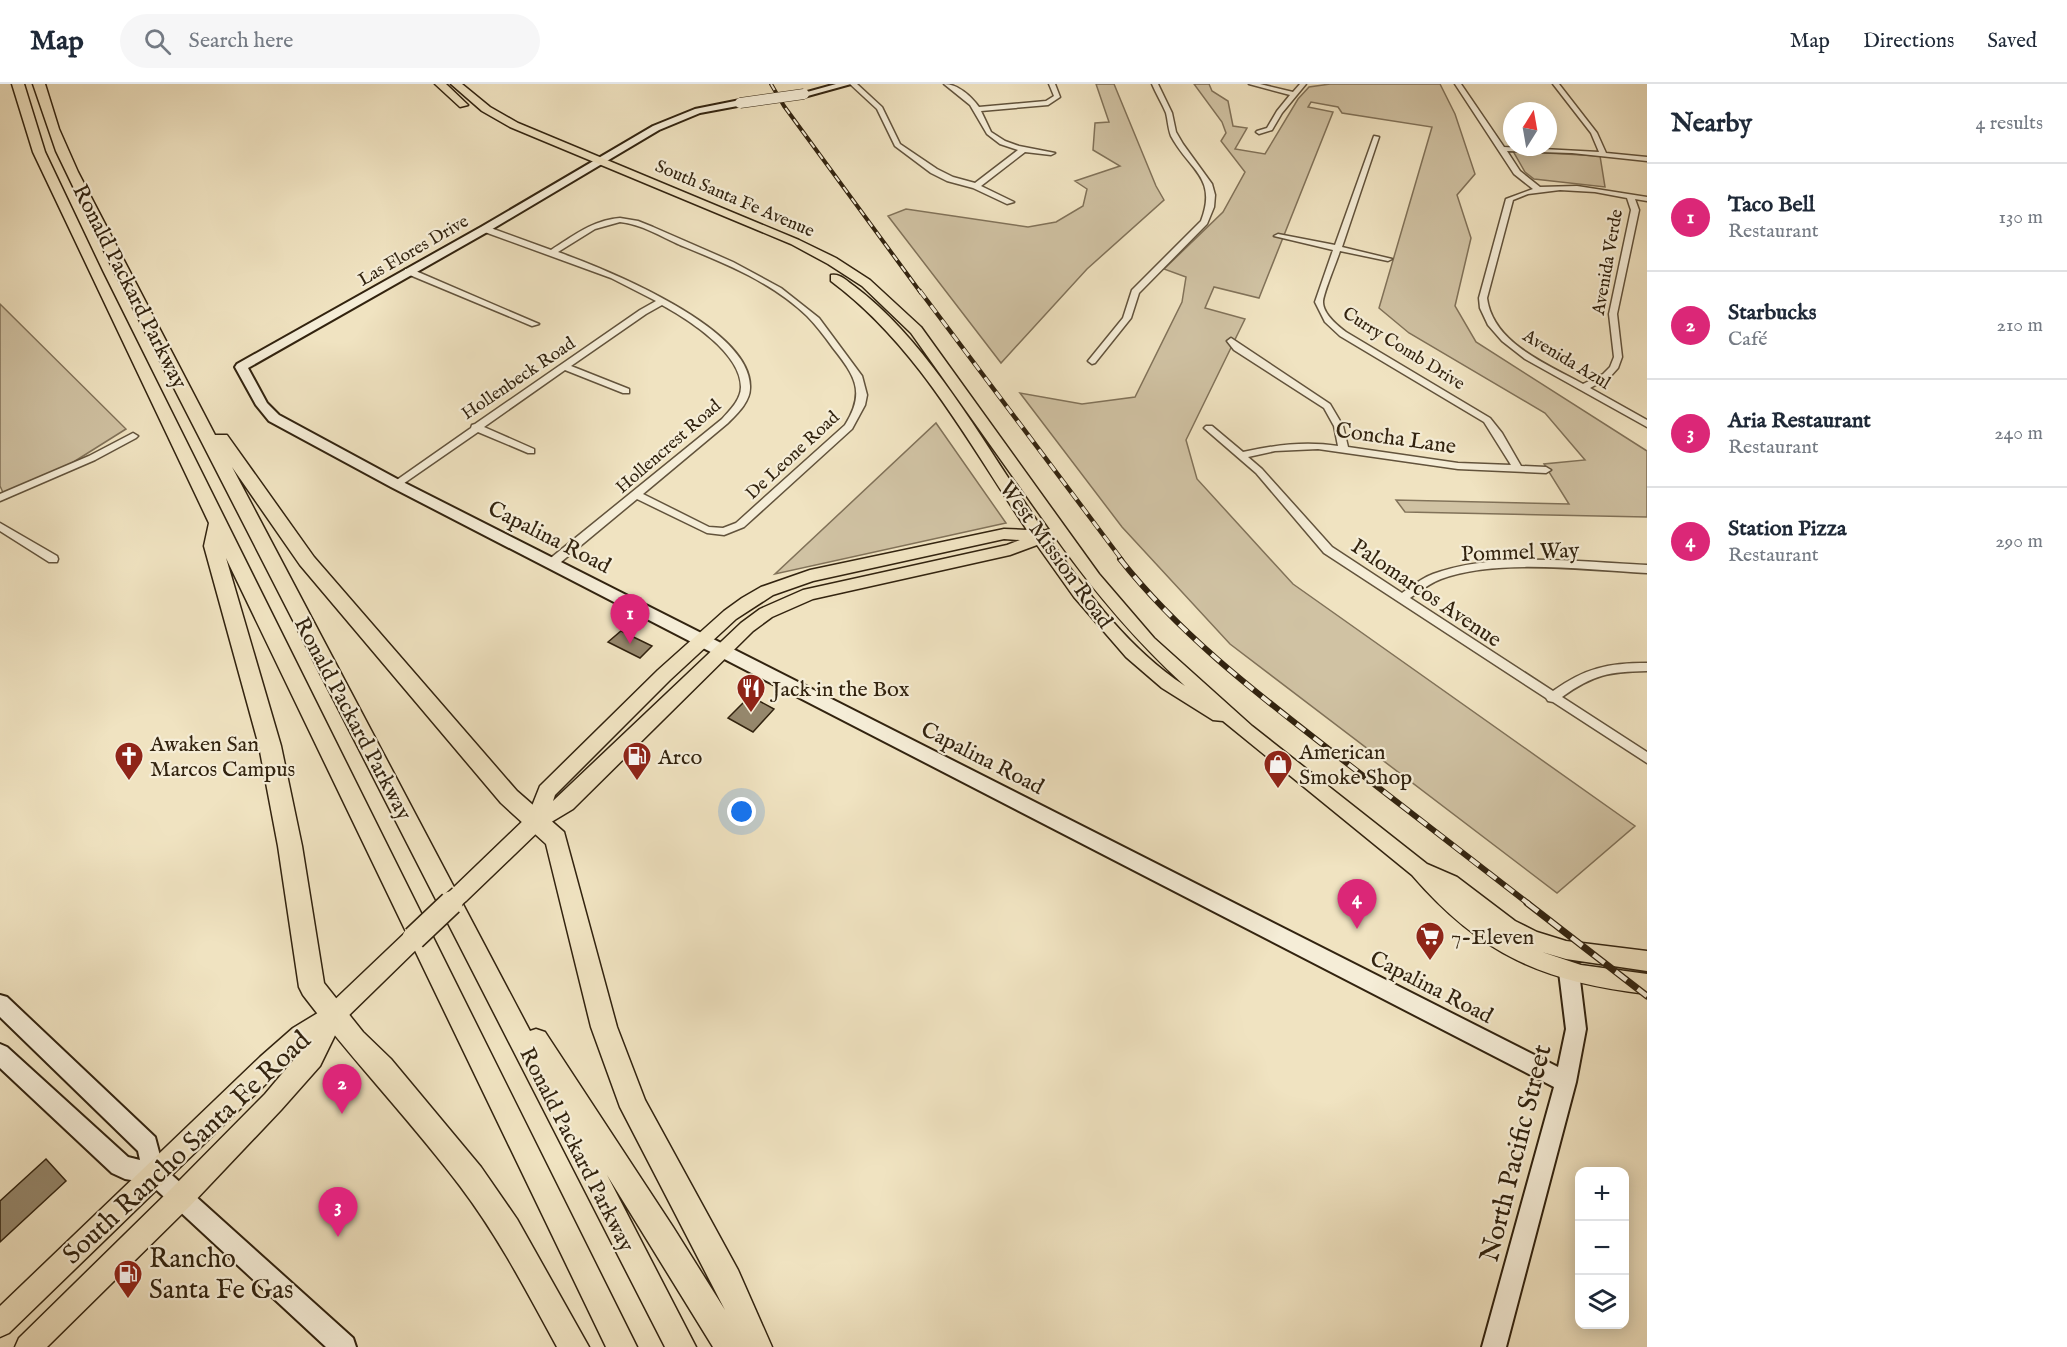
<!DOCTYPE html>
<meta charset="utf-8">
<style>
:root{--surface:#fff;--page:#f6f6f7;--text:#1f2937;--muted:#747a83;--line:#e0e1e3;--accent:#db2777}
body{margin:0;font-family:"IM FELL English",serif;background:var(--page);color:var(--text)}
.controls{position:absolute;right:18px;bottom:18px;display:grid;overflow:hidden;border-radius:12px;box-shadow:0 3px 15px #0003}
.controls button{width:54px;height:54px;display:grid;place-items:center;padding:0;border:0;border-bottom:2px solid var(--line);background:var(--surface);color:var(--text);font:30px sans-serif}
.compass{position:absolute;left:1503px;top:18px;width:54px;height:54px;border-radius:50%;background:var(--surface);box-shadow:0 3px 15px #0003;rotate:11deg}
.you{position:absolute;left:742px;top:728px;width:21px;height:21px;margin:-15px;border:4px solid #fff;border-radius:50%;background:#1a73e8;box-shadow:0 0 0 9px #1a73e833}
.badge{display:grid;place-items:center;width:39px;height:39px;border-radius:50%;background:var(--accent);color:#fff;font-size:20px;font-weight:700}
.pin{position:absolute;translate:-50% -50px;filter:drop-shadow(0 2px 3px #0008)}
.pin::after{content:'';position:absolute;top:32px;width:21px;height:18px;background:inherit;clip-path:polygon(0 0,100% 0,50% 100%)}
.list{margin:0;padding:0;list-style:none}
h2{display:flex;justify-content:space-between;align-items:center;height:78px;margin:0;padding:0 24px;font-size:26px}
h2 small{font-size:20px;font-weight:400;color:var(--muted)}
.list li{display:grid;grid-template-columns:39px 1fr auto;gap:18px;align-items:center;box-sizing:border-box;height:108px;padding:0 24px;border-top:2px solid var(--line)}
.list b{display:block;font-size:22px;white-space:nowrap}
.list p{margin:0;font-size:20px;white-space:nowrap;color:var(--muted)}
.list em{font-size:20px;font-style:normal;color:var(--muted)}
.icon{flex:none;width:33px;height:33px;fill:none;stroke:currentColor;stroke-width:2;stroke-linecap:round;stroke-linejoin:round}
.map{position:relative;flex:none;width:1647px;height:1263px;overflow:hidden}
header{display:flex;align-items:center;gap:36px;box-sizing:border-box;height:84px;padding:0 30px;background:var(--surface);border-bottom:2px solid var(--line)}
header strong{font-size:28px}
nav{display:flex;gap:33px;margin-inline-start:auto;font-size:21px}
.search{width:420px;height:54px;background:var(--page);display:flex;align-items:center;gap:15px;box-sizing:border-box;padding:0 21px;border-radius:33px;color:var(--muted);font-size:22px}
main{display:flex}
aside{flex:1;background:var(--surface)}
.map>svg:first-child{display:block}
.green{fill:#d0c2a3;stroke:#817259;stroke-width:1.5}
.building{fill:#95876c;stroke:#32230f;stroke-width:1.5}
.lines{fill:none;stroke-linecap:round;stroke-linejoin:round}
.street-casing{stroke:#62533c;stroke-width:3}
.secondary-casing{stroke:#32230f;stroke-width:4}
.primary-casing{stroke:#32230f;stroke-width:3}
.highway-casing{stroke:#32230f;stroke-width:3}
.street{fill:#f5edd7;fill-rule:evenodd}
.secondary{fill:#f5edd7;fill-rule:evenodd}
.primary{fill:#f0e3c1;fill-rule:evenodd}
.highway{fill:#f0e3c1;fill-rule:evenodd}
.rail-far3-casing{stroke:#32230f;stroke-width:4}
.rail-far2-casing{stroke:#32230f;stroke-width:4.5}
.rail-far1-casing{stroke:#32230f;stroke-width:6}
.rail-casing{stroke:#32230f;stroke-width:7}
.rail-far3{stroke:#f5edd7;stroke-width:2;stroke-dasharray:7;stroke-linecap:butt}
.rail-far2{stroke:#f5edd7;stroke-width:3;stroke-dasharray:9;stroke-linecap:butt}
.rail-far1{stroke:#f5edd7;stroke-width:4;stroke-dasharray:11;stroke-linecap:butt}
.rail{stroke:#f5edd7;stroke-width:4.5;stroke-dasharray:14;stroke-linecap:butt}
.secondary-bridge-casing{stroke:#32230f;stroke-width:11;stroke-linecap:butt}
.primary-bridge-far1-casing{stroke:#32230f;stroke-width:21;stroke-linecap:butt}
.primary-bridge-casing{stroke:#32230f;stroke-width:26;stroke-linecap:butt}
.secondary-bridge{stroke:#f5edd7;stroke-width:10}
.primary-bridge-far1{stroke:#f0e3c1;stroke-width:18}
.primary-bridge{stroke:#f0e3c1;stroke-width:23}
.labels{text-anchor:middle;stroke-width:4.5;stroke-linejoin:round;paint-order:stroke}
.far-street-label{font-size:18px;fill:#32230f;stroke:#f5edd7}
.street-label{font-size:22px;fill:#32230f;stroke:#f5edd7}
.poi-label{font-size:22px;fill:#32230f;stroke:#f5edd7;text-anchor:start}
.near-street-label{font-size:27px;fill:#32230f;stroke:#f5edd7}
.near-poi-label{font-size:27px;fill:#32230f;stroke:#f5edd7;text-anchor:start}
</style>
<header>
<strong>Map</strong>
<div class="search"><svg class="icon" aria-label="search" viewBox="0 0 24 24"><circle cx="10" cy="10" r="6"/><path d="M15 15l6 6"/></svg>Search here</div>
<nav><a>Map</a><a>Directions</a><a>Saved</a></nav>
</header>
<main>
<div class="map">
<svg width="1647" height="1263" viewBox="0 0 1647 1263">
<rect width="100%" height="100%" fill="#f0e3c1"/>
<filter id="stains"><feTurbulence type="fractalNoise" baseFrequency=".00333" numOctaves="4"/><feColorMatrix values="0 0 0 0 .2 0 0 0 0 .09 0 0 0 0 .02 0 0 0 .5 -.17"/></filter>
<radialGradient id="worn" r=".72"><stop offset=".6" stop-color="#630" stop-opacity="0"/><stop offset="1" stop-color="#630" stop-opacity=".3"/></radialGradient>
<path class="green" d="M1096,0H1114L1156,102L1164,116L1087,185L1001,279L888,132L906,125L1028,143L1056,138L1083,122L1087,105L1075,97L1120,82L1093,66L1095,39L1109,38Z
M1194,0H1209L1212,7L1228,17L1233,42L1247,44L1235,65L1265,70L1298,15L1309,3L1330,0H1440L1455,30L1475,90L1457,111L1471,154L1455,222L1476,258L1647,367V433L1405,428L1396,416L1569,420L1544,380L1585,376L1545,329L1409,249L1379,224L1432,43L1342,29L1338,23L1311,18L1308,23L1333,28L1259,214L1214,203L1205,224L1245,235L1186,356L1197,395L1293,500L1635,742L1557,809L1230,560L1122,443L1020,309L1082,320L1135,313L1182,218L1186,193L1164,185L1223,128L1245,88L1221,57L1226,49L1222,38Z
M1513,67L1600,72L1605,103L1534,95L1525,88Z
M0,220L126,345L48,394L6,415L0,402Z
M936,339L1006,439L775,490Z"/>
<path class="building" d="M621,547L652,562L640,574L608,558Z
M750,612L774,625L753,648L728,634Z
M46,1075L66,1097L0,1158V1117Z"/>
<g class="lines">
<g class="street-casing">
<path id="street" d="M850,0H857L882,23L900,60L937,85L953,93L975,99L1018,66L1000,60L987,50L970,21L944,0C958,0 971,12 979,23L1046,17L1054,12L1049,0H1055L1060,13L1048,21L981,27L991,48L1005,57L1019,62L1055,69L1051,71L1025,68L981,102L1014,118L1007,120L973,104L947,97L931,89L895,62L877,25Z
M1152,0H1158L1172,29L1176,48L1183,60L1212,100L1215,111L1214,123L1207,140L1139,209L1131,234L1095,279L1092,280L1088,277L1123,234L1132,206L1201,137C1218,93 1189,86 1171,52C1168,44 1168,37 1166,29C1162,19 1156,10 1152,0Z
M1249,0H1260L1293,8L1300,0H1306L1282,29L1272,46L1259,50L1256,48L1257,47L1267,44L1277,27L1290,11Z
M1455,0H1461L1504,63L1599,68L1591,49L1553,0H1559L1597,49L1606,69L1647,73V77L1572,69L1507,67L1520,87L1540,103L1577,102L1647,113V117L1635,115L1639,126L1617,230L1622,273L1618,284L1609,294L1590,304L1647,336V343L1525,275L1502,257L1488,241L1480,224L1479,214L1506,115L1533,105L1514,90ZM1560,106L1595,108L1627,114L1631,126L1609,230L1614,273L1610,283L1603,290L1583,300C1548,280 1493,260 1487,214L1513,116L1528,110Z
M1374,52L1379,53L1342,163L1392,175L1388,177L1340,167C1337,177 1323,210 1323,218C1323,230 1338,242 1346,248L1490,334L1502,349L1521,382L1546,383L1551,386L1546,389L1458,385L1318,365L1275,367L1248,373L1262,385L1332,463L1402,509C1412,502 1422,494 1433,490C1495,467 1582,478 1647,481V489C1588,486 1496,474 1441,495C1430,499 1420,507 1410,514L1553,607C1585,584 1608,579 1647,579V587C1609,588 1594,590 1562,613L1647,668V679L1553,618L1548,617L1546,614L1324,469L1256,389L1204,344L1206,342H1212L1243,368C1275,361 1305,357 1338,362L1334,342L1324,324L1234,266L1227,257L1231,254L1330,320L1343,342L1348,363L1458,379L1511,381L1484,338L1340,252L1325,238L1315,218L1333,166L1274,152L1278,150L1335,161Z
M620,134L638,137L653,143L733,178L781,204L819,234L862,292L867,311L865,321L852,345L744,443L724,451L707,449L637,415L555,483H547L546,480L547,477L722,335C729,327 741,316 741,303C741,269 689,236 662,221L646,230L571,282L629,305V309H623L565,286L484,343L534,365V369H528L478,348L400,402H392L391,400L471,344L472,341L475,340L640,226L656,217L611,194L482,147V143H488L551,166C573,152 593,136 620,134ZM620,138C641,140 660,152 680,161C724,179 772,198 807,232C817,242 825,253 833,264C855,292 866,308 845,341L736,439L723,444L709,443L643,410L728,339C737,330 750,318 750,304C753,244 605,185 558,168L595,145Z
M405,185H411L539,240L532,242L405,189Z
M133,349L138,352L136,354L95,376L0,417V410L89,372Z
M0,439L57,472L58,475L57,478H49L0,447Z"/>
</g>
<g class="secondary-casing">
<path id="secondary" d="M836,0H851L804,13L800,10Z
M740,16L745,19L743,21L700,29L659,46L489,147L248,284L267,319L279,331L401,397L1558,983L1566,945L1559,888L1562,882L1569,879L1576,882L1579,888L1586,945L1576,998L1506,1263H1482L1554,1003L391,403L269,337L256,321L235,283L237,280L481,143L653,42L695,25Z
M0,911L7,913L155,1053L163,1083L353,1254L356,1263H326L149,1099L125,1095L112,1089L0,984V960L7,963L128,1073L140,1076L138,1067L0,933Z"/>
</g>
<g class="primary-casing">
<path id="primary" d="M435,0H446L468,21L460,23Z
M451,0H462L490,23L518,39L799,156L836,174L870,196L921,243L1099,490L1154,554L1252,642L1427,780L1457,793L1515,837L1537,848L1566,857L1647,867V887L1566,875L1542,868L1581,881L1647,890V910C1544,898 1481,871 1412,791L1223,637L1213,636L1162,604L1126,573L1074,513L1037,461L1010,471L813,515L772,533L753,547L573,725L543,743L466,817L459,820L452,817L449,811L452,805L528,732L540,702L658,586L724,527L742,514L761,503L810,486L1004,445L1027,446C968,358 917,261 831,197V191C840,189 847,197 854,202C932,260 988,368 1044,447L1050,445L911,249L862,202L828,180L791,160L510,43L482,27ZM1056,454C1096,510 1135,556 1185,602C1130,566 1088,510 1050,456ZM1004,455L1020,456L1007,461L803,506L760,525L741,539L553,717L555,711L670,596L736,535L773,511L813,497Z
M414,845L421,847L424,854L421,861L341,939L320,982L281,1026L190,1122L47,1263H15L19,1254L172,1104L265,1010L307,960L9,1249L0,1253V1222L260,973L293,944L326,924L407,847Z"/>
</g>
<g class="highway-casing">
<path id="highway" d="M12,0H24L45,68L102,188L637,1263H606L226,474L281,662L302,762L324,899L363,948L391,975L481,1083L517,1135L589,1263H557C527,1208 498,1152 460,1102C410,1036 353,977 303,911L299,903L278,762L259,662L204,462L209,439L33,68Z
M33,0H45L59,45L78,88L215,351H227L314,473L517,707L564,748L617,943L645,1016L738,1186L772,1263H713L607,1091L696,1263H665L107,173L56,67ZM232,383L300,481L501,719L546,760L591,943L620,1023L725,1226L673,1143L545,948L536,945L530,947Z"/>
</g>
<use href="#street" class="street"/>
<use href="#secondary" class="secondary"/>
<use href="#primary" class="primary"/>
<use href="#highway" class="highway"/>
<g class="rail-far3-casing">
<path id="rail-far3" d="M771,0L784,22L921,209"/>
</g>
<g class="rail-far2-casing">
<path id="rail-far2" d="M920,207L1122,476"/>
</g>
<g class="rail-far1-casing">
<path id="rail-far1" d="M1120,475C1180,551 1259,611 1335,670C1400,720 1464,770 1529,820"/>
</g>
<g class="rail-casing">
<path id="rail" d="M1527,819L1647,912"/>
</g>
<use href="#rail-far3" class="rail-far3"/>
<use href="#rail-far2" class="rail-far2"/>
<use href="#rail-far1" class="rail-far1"/>
<use href="#rail" class="rail"/>
<g class="secondary-bridge-casing">
<path id="secondary-bridge" d="M740,19L804,10"/>
</g>
<g class="primary-bridge-far1-casing">
<path id="primary-bridge-far1" d="M449,820L459,811"/>
</g>
<g class="primary-bridge-casing">
<path id="primary-bridge" d="M414,854L451,819"/>
</g>
<use href="#secondary-bridge" class="secondary-bridge"/>
<use href="#primary-bridge-far1" class="primary-bridge-far1"/>
<use href="#primary-bridge" class="primary-bridge"/>
</g>
<defs>
<g id="restaurant-pin" transform="scale(1.5)"><path d="M0 17L-7.5 6A9.5 9.5 0 1 1 7.5 6Z" fill="#8f2418" stroke="#f5edd7"/><path d="M-5-6h1v4h1v-4h1v4h1v-4h1v5L-1.5 .5V6h-2V.5L-5-1ZM5-6V6H3V1.5H1.5Q1.5-4 5-6Z" fill="#fff"/></g>
<g id="church-pin" transform="scale(1.5)"><path d="M0 17L-7.5 6A9.5 9.5 0 1 1 7.5 6Z" fill="#8f2418" stroke="#f5edd7"/><path d="M-1.2-6h2.4v3.5h3.3v2.4h-3.3V6h-2.4V-.1h-3.3v-2.4h3.3Z" fill="#fff"/></g>
<g id="fuel-pin" transform="scale(1.5)"><path d="M0 17L-7.5 6A9.5 9.5 0 1 1 7.5 6Z" fill="#8f2418" stroke="#f5edd7"/><path d="M-5.5-6h7V0h2V4h1.3V-2.5L3-4.5l.8-.8L6-3V5H2.5V1h-1V6h-7ZM-4.2-4.7v3.2H.2V-4.7Z" fill="#fff"/></g>
<g id="shop-pin" transform="scale(1.5)"><path d="M0 17L-7.5 6A9.5 9.5 0 1 1 7.5 6Z" fill="#8f2418" stroke="#f5edd7"/><path d="M-5-2.5h2.3a2.7 3.5 0 0 1 5.4 0H5L5.5 6h-11ZM-1.5-2.5h3a1.5 2.3 0 0 0-3 0Z" fill="#fff"/></g>
<g id="supermarket-pin" transform="scale(1.5)"><path d="M0 17L-7.5 6A9.5 9.5 0 1 1 7.5 6Z" fill="#8f2418" stroke="#f5edd7"/><path d="M-6-5.5h2.5l.6 2H6L4.5 2H-2.5L-4.4-4H-6ZM-1.5 3.2a1.3 1.3 0 1 0 .1 0ZM3 3.2a1.3 1.3 0 1 0 .1 0Z" fill="#fff"/></g>
</defs>
<g fill-rule="evenodd">
<use href="#restaurant-pin" x="751" y="604"/>
<use href="#church-pin" x="129" y="672"/>
<use href="#fuel-pin" x="637" y="672"/>
<use href="#shop-pin" x="1278" y="680"/>
<use href="#supermarket-pin" x="1430" y="852"/>
<use href="#fuel-pin" x="128" y="1190"/>
</g>
<g class="labels">
<g class="far-street-label">
<text transform="translate(735 114) rotate(23)" y="6">South Santa Fe Avenue</text>
<text transform="translate(413 166) rotate(-30)" y="6">Las Flores Drive</text>
<text transform="translate(1607 178) rotate(-80)" y="6">Avenida Verde</text>
<text transform="translate(1404 264) rotate(32)" y="6">Curry Comb Drive</text>
<text transform="translate(1567 275) rotate(31)" y="6">Avenida Azul</text>
<text transform="translate(518 294) rotate(-34)" y="6">Hollenbeck Road</text>
<text transform="translate(668 362) rotate(-41)" y="6">Hollencrest Road</text>
<text transform="translate(792 371) rotate(-43)" y="6">De Leone Road</text>
</g>
<g class="street-label">
<text transform="translate(131 202) rotate(63)" y="8">Ronald Packard Parkway</text>
<text transform="translate(1396 353) rotate(8)" y="8">Concha Lane</text>
<text transform="translate(550 452) rotate(27)" y="8">Capalina Road</text>
<text transform="translate(1520 467) rotate(-2)" y="8">Pommel Way</text>
<text transform="translate(1057 470) rotate(54)" y="8">West Mission Road</text>
<text transform="translate(1427 508) rotate(34)" y="8">Palomarcos Avenue</text>
<text transform="translate(354 634) rotate(62)" y="8">Ronald Packard Parkway</text>
<text transform="translate(983 673) rotate(27)" y="8">Capalina Road</text>
<text transform="translate(1432 902) rotate(27)" y="8">Capalina Road</text>
<text transform="translate(578 1065) rotate(63)" y="8">Ronald Packard Parkway</text>
</g>
<g class="poi-label">
<text x="772" y="612">Jack in the Box</text>
<text x="150" y="667">Awaken San<tspan x="150" dy="25">Marcos Campus</tspan></text>
<text x="1299" y="675">American<tspan x="1299" dy="25">Smoke Shop</tspan></text>
<text x="658" y="680">Arco</text>
<text x="1451" y="860">7-Eleven</text>
</g>
<g class="near-street-label">
<text transform="translate(186 1063) rotate(-43)" y="9">South Rancho Santa Fe Road</text>
<text transform="translate(1515 1069) rotate(-76)" y="9">North Pacific Street</text>
</g>
<g class="near-poi-label">
<text x="149" y="1183">Rancho<tspan x="149" dy="31">Santa Fe Gas</tspan></text>
</g>
</g>
<rect width="100%" height="100%" filter="url(#stains)"/>
<rect width="100%" height="100%" fill="url(#worn)"/>
</svg>
<div class="controls">
<button>+</button>
<button>−</button>
<button><svg class="icon" aria-label="layers" viewBox="0 0 24 24"><path d="M12 4l9 5-9 5-9-5zM3 14l9 5 9-5"/></svg></button>
</div>
<svg class="compass" viewBox="-18 -18 36 36"><path d="M0-13l5 13h-10z" fill="#e53935"/><path d="M0 13l5-13h-10z" fill="#747a83"/></svg>
<div class="you"></div>
<div class="pin badge" style="left:630px;top:560px">1</div>
<div class="pin badge" style="left:342px;top:1030px">2</div>
<div class="pin badge" style="left:338px;top:1153px">3</div>
<div class="pin badge" style="left:1357px;top:845px">4</div>
</div>
<aside>
<h2>Nearby<small>4 results</small></h2>
<ul class="list">
<li><span class="badge">1</span><div><b>Taco Bell</b><p>Restaurant</p></div><em>130 m</em></li>
<li><span class="badge">2</span><div><b>Starbucks</b><p>Café</p></div><em>210 m</em></li>
<li><span class="badge">3</span><div><b>Aria Restaurant</b><p>Restaurant</p></div><em>240 m</em></li>
<li><span class="badge">4</span><div><b>Station Pizza</b><p>Restaurant</p></div><em>290 m</em></li>
</ul>
</aside>
</main>
